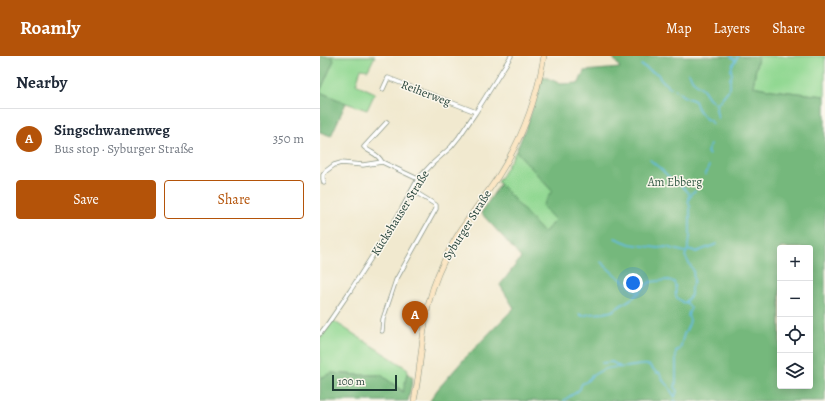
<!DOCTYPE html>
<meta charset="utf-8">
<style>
:root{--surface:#fff;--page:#f2f2f3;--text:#1f2937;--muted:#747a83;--line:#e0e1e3;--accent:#b45309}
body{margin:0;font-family:Alegreya,serif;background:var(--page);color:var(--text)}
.controls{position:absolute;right:12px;bottom:12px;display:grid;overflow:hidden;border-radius:4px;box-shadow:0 2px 10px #0003}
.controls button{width:36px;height:36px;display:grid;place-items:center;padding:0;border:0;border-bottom:1px solid var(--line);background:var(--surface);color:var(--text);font:20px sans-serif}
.scale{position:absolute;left:12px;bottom:10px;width:65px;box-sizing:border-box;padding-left:4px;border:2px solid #1f3d34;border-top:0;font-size:11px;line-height:14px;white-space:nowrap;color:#1f3d34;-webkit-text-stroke:3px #fbf7ec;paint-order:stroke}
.you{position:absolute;left:313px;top:227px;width:14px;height:14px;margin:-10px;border:3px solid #fff;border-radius:50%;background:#1a73e8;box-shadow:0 0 0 6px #1a73e833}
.badge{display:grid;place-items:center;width:26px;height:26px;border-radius:50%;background:var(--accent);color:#fff;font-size:13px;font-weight:700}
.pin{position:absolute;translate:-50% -33px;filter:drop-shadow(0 1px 2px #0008)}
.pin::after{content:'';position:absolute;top:21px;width:14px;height:12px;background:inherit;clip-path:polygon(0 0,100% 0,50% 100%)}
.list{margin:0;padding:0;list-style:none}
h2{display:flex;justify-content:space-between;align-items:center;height:52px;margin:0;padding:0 16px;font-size:17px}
h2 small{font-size:13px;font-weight:400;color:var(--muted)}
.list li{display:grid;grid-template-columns:26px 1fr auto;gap:12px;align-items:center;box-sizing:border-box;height:60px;padding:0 16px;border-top:1px solid var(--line)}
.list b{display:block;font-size:15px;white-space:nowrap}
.list p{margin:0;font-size:13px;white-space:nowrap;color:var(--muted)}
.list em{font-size:13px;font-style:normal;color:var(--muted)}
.actions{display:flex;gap:8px;padding:12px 16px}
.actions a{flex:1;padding:9px 0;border:1px solid var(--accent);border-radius:4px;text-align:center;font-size:14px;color:var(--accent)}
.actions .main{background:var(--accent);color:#fff}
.icon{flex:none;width:22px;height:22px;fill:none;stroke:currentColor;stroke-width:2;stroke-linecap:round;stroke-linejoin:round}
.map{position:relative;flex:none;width:505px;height:345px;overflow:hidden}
header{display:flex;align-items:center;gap:24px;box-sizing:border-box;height:56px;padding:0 20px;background:var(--accent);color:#fff}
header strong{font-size:19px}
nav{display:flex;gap:22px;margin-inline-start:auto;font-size:14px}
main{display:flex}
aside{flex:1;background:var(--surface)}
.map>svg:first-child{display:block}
.green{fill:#91d892;stroke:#588a63}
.forest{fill:#74b87c;stroke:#4a7a58;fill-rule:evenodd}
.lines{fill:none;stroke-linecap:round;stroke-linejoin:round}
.stream{stroke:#65bce2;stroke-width:1.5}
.street-casing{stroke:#889382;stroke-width:5}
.secondary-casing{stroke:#889382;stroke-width:6}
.street{stroke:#fff;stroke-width:3.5}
.secondary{stroke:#fbe6c4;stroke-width:5}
.labels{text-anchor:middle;stroke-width:3;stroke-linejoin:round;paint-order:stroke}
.street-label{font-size:12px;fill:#1f3d34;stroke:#fbf7ec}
.park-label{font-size:12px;fill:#365c47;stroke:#fbf7ec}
</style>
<header>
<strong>Roamly</strong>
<nav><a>Map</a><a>Layers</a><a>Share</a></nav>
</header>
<main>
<aside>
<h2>Nearby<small></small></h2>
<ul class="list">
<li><span class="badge">A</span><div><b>Singschwanenweg</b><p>Bus stop · Syburger Straße</p></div><em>350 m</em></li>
</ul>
<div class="actions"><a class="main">Save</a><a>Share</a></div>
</aside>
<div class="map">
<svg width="505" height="345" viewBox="0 0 505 345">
<rect width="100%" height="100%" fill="#fbf7ec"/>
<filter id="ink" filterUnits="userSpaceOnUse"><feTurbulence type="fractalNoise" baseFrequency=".025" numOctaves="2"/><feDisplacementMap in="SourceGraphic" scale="8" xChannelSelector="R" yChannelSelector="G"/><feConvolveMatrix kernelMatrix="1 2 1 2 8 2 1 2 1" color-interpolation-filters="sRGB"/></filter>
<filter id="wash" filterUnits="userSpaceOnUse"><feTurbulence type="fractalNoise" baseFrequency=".012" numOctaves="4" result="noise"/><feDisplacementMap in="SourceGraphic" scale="16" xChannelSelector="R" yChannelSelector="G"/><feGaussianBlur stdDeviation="0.9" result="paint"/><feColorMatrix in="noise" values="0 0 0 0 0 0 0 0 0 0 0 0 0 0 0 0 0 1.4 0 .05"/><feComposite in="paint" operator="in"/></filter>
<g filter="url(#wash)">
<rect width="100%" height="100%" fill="#f1e9cf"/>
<path class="green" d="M11,0H55L48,14L41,13L36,28L55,37L47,54L26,47L0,36L14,4Z
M438,0H505V40L452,34L433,30Z
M196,95L232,135L235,164L224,177L178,126Z
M12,264L88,313L84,336L61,319H39L12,317L0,322V282Z"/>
<path class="forest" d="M0,0H11L14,4L0,35Z
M292,0H438L433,30L452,34L505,40V345H288L285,344L284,345H110L117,334L145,302L194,252L180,229L201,202L184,182L161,157L180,128L224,177L235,164L222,150L232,135L196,95L207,69L223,20L241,28L259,27L264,15L300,12ZM460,192H490V330H460Z
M0,36L26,47L11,80L0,76Z
M12,317L39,319H61L83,336L87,317L93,322L88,345H0V322Z"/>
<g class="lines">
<path class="stream" d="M411,0L416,5
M321,9L333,16L338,18L340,23L343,25L349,31H351
M369,17L373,25L383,33L389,42L396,48
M355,33L363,40L375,45L378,53L386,63L390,65L393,68
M398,63L396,53L397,48L410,32V23L412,18L411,14L412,10L418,0
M389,99L387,96L390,89
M330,104L342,114L351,123L357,125L369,137V143
M385,119L389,110
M295,182L310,188L338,192L346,191L365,196
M367,195L372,194L376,196L384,193L397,188
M281,206L293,217L319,237
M259,258L263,260L269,258L284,257L292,255L314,241L330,226L348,224L354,226C359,237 350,239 364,247H365
M282,307L292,306L299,310
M355,341L357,335L355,331L356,325V295L360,293L364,278L366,275L369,268L370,264L368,260L369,256L371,252L367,248V246H365L371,239V232L374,225L373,214L365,200L368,193V188L370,182V150L368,146L373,136L375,135
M354,344L356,345
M244,345C248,340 255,338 259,334C263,329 258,333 262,328C266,324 263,329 267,325C269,323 270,321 272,320C285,311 292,311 307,311C315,310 321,308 329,309L337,317L339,316L344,326L348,329L351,335L355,341"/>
</g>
</g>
<g filter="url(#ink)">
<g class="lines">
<g class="street-casing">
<path id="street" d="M63,33L68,22L156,56
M62,106C57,96 51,98 44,91L67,66
M4,127L3,123V119L6,115L14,109L21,107L43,109L62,106L98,123
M62,275L63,263L76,224L116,153V149L92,134
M0,278L9,266L30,235L79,158L98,123L112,108L131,91L139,81L156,56L191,0"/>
</g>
<g class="secondary-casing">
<path id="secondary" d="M94,345C100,317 101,289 106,261C109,241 116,221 125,203C138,173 161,147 179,119C202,83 217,42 224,0"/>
</g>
<use href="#street" class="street"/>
<use href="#secondary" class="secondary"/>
</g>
</g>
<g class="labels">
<g class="street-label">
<text transform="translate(106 37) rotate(21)" y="4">Reiherweg</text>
<text transform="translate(80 157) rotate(-58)" y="4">Kückshauser Straße</text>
<text transform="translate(147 169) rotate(-58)" y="4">Syburger Straße</text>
</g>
<g class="park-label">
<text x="355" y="130">Am Ebberg</text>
</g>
</g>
</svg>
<div class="controls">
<button>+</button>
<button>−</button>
<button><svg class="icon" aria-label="locate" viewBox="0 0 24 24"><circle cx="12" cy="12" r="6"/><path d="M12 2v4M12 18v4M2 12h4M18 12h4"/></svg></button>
<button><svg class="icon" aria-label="layers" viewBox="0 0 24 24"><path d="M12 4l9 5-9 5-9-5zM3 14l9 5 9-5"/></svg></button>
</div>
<div class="scale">100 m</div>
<div class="you"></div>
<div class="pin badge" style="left:95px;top:278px">A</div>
</div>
</main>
